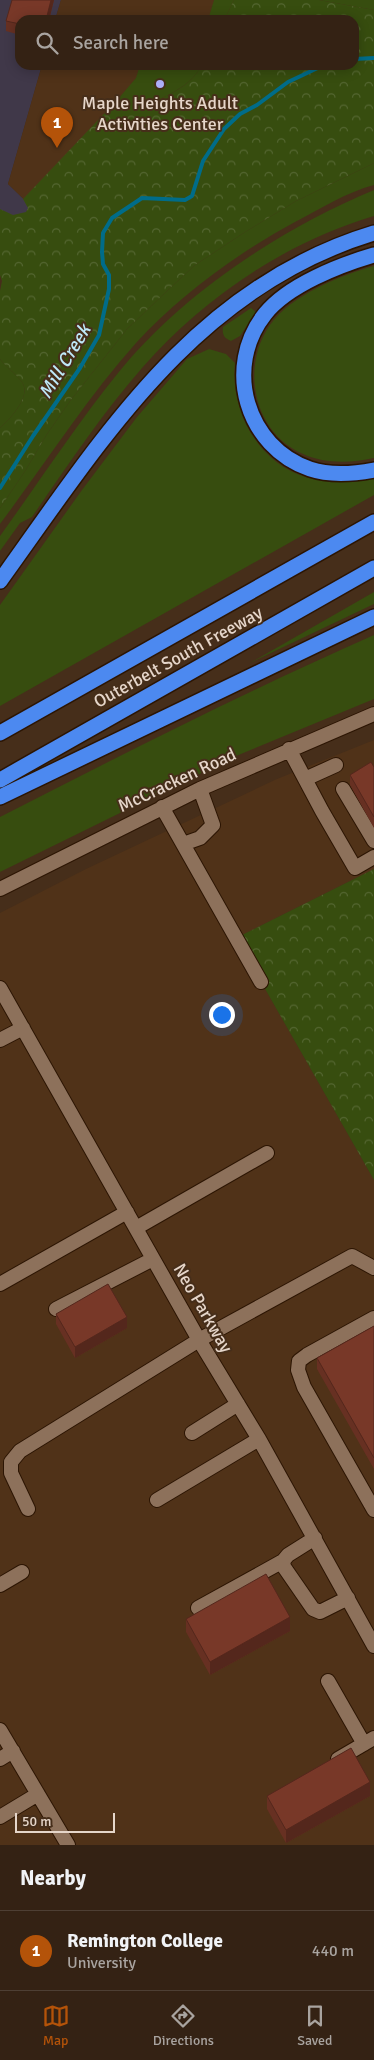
<!DOCTYPE html>
<style>
:root{--surface:#342214;--page:#3f2f22;--text:#f1f3f6;--muted:#a9a4a0;--line:#4e3f34;--accent:#b45309}
body{margin:0;font-family:Signika,sans-serif;background:var(--page);color:var(--text)}
.scale{position:absolute;left:15px;bottom:12px;width:100px;box-sizing:border-box;padding-left:5px;border:2px solid #e6d6ca;border-top:0;font-size:14px;line-height:18px;white-space:nowrap;color:#e6d6ca;-webkit-text-stroke:4px #462e1a;paint-order:stroke}
.you{position:absolute;left:221px;top:1014px;width:18px;height:18px;margin:-12px;border:4px solid #fff;border-radius:50%;background:#1a73e8;box-shadow:0 0 0 8px #1a73e833}
.badge{display:grid;place-items:center;width:32px;height:32px;border-radius:50%;background:var(--accent);color:#fff;font-size:16px;font-weight:700}
.pin{position:absolute;translate:-50% -41px;filter:drop-shadow(0 1px 2px #0008)}
.pin::after{content:'';position:absolute;top:26px;width:18px;height:15px;background:inherit;clip-path:polygon(0 0,100% 0,50% 100%)}
.list{margin:0;padding:0;list-style:none}
h2{display:flex;justify-content:space-between;align-items:center;height:65px;margin:0;padding:0 20px;font-size:21px}
h2 small{font-size:16px;font-weight:400;color:var(--muted)}
.list li{display:grid;grid-template-columns:32px 1fr auto;gap:15px;align-items:center;box-sizing:border-box;height:80px;padding:0 20px;border-top:1px solid var(--line)}
.list b{display:block;font-size:19px;white-space:nowrap}
.list p{margin:0;font-size:16px;white-space:nowrap;color:var(--muted)}
.list em{font-size:16px;font-style:normal;color:var(--muted)}
.icon{flex:none;width:28px;height:28px;fill:none;stroke:currentColor;stroke-width:2;stroke-linecap:round;stroke-linejoin:round}
.map{position:relative;flex:none;width:374px;height:1845px;overflow:hidden}
.search{position:absolute;background:var(--surface);box-shadow:0 2px 12px #0003;left:15px;right:15px;top:15px;height:55px;display:flex;align-items:center;gap:12px;box-sizing:border-box;padding:0 18px;border-radius:15px;color:var(--muted);font-size:19px}
.sheet{height:145px;background:var(--surface)}
nav{display:flex;justify-content:space-around;align-items:center;box-sizing:border-box;height:70px;border-top:1px solid var(--line);background:var(--surface);font-size:14px;color:var(--muted)}
nav a{display:grid;justify-items:center;gap:2px}
nav .on{color:var(--accent)}
.map>svg:first-child{display:block}
.commercial{fill:#403849}
.built{fill:#503218}
.green{fill:#374d0f}
.forest{fill:url(#forest-crowns)}
.lines{fill:none;stroke-linecap:round;stroke-linejoin:round}
.stream{stroke:#006c89;stroke-width:4}
.minor-casing{stroke:#2c1503;stroke-width:16}
.highway-casing{stroke:#2c1503;stroke-width:18}
.minor{stroke:#8d715b;stroke-width:14}
.highway{stroke:#4c89f0;stroke-width:15}
.wall{fill:#673022}
.shaded-wall{fill:#54271c}
.building{fill:#783828;stroke:#54271c}
.poi-dot{fill:#aeaefa;stroke:#462e1a;stroke-width:2}
.labels{text-anchor:middle;stroke-width:4;stroke-linejoin:round;paint-order:stroke}
.poi-label{font-size:18px;fill:#e6d6ca;stroke:#462e1a}
.street-label{font-size:18px;fill:#e6d6ca;stroke:#462e1a}
.water-label{font-size:19px;font-style:italic;fill:#bee8f8;stroke:#462e1a}
</style>
<div class="map">
<svg width="374" height="1845" viewBox="0 0 374 1845">
<defs>
<pattern id="forest-crowns" width="20" height="18" patternUnits="userSpaceOnUse" patternTransform="scale(1.25)"><rect width="20" height="18" fill="#374d0f"/><path d="M2 6a3 3 0 1 1 6 0M12 15a3 3 0 1 1 6 0" fill="none" stroke="#546631"/></pattern>
</defs>
<rect width="100%" height="100%" fill="#462e1a"/>
<path class="commercial" d="M0,0H61L55,20H20V65H42L8,184L35,210L0,246Z"/>
<path class="built" d="M61,0H234L224,20H55Z
M42,65H202L35,210L8,184Z
M374,740V869L236,938L374,1180V1845H0V913L86,869L277,779Z"/>
<path class="green" d="M214,0H234L224,20H193L197,17L208,20Z
M319,0H374V10Z
M140,65H202C189,91 154,101 130,111L118,99L136,78Z
M374,163V185C347,192 320,209 295,222C238,253 181,294 136,343C86,399 45,464 0,524V508L25,471L47,434L70,401L127,329L169,289L195,265L245,232L296,201Z
M374,190V216C286,242 203,298 142,368C102,414 67,466 32,517L20,523L0,551V536C39,482 76,425 118,373C182,294 280,229 374,190Z
M374,266V458C351,463 325,464 303,454C254,433 240,368 270,325C290,296 341,275 374,266Z
M251,308L256,312L240,336L231,341C224,338 222,335 223,327Z
M209,349L226,354L235,363C230,410 258,463 306,477C328,484 352,482 374,478V495L0,706V605L82,490L137,417L187,359Z
M0,359C6,367 16,374 22,382C32,396 10,419 0,428Z
M374,592V604L250,663Z
M374,635V699L236,756L0,872V817C123,754 247,691 374,635Z"/>
<path class="forest" d="M234,0H319L374,10V163L296,201L245,232L195,265L169,289L127,329L70,401L47,434L25,471L0,508V428C10,419 32,396 22,382C16,374 6,367 0,359V291L2,281L0,275V209L13,215L26,212L28,208L23,199L118,99L130,111C155,101 189,91 202,65H354V20H224Z
M374,869V1180L236,938Z"/>
<g class="lines">
<path class="stream" d="M354,59L374,58
M0,488L33,436L80,368L99,335L109,289V275L103,264L102,252L103,233L112,218L142,198L185,200L192,196L203,161L224,129L240,114L257,105L288,82L324,65"/>
<g class="minor-casing">
<path id="minor" d="M289,749L322,811L355,868L374,857
M305,779L336,765
M343,789L374,841
M162,807L261,982
M183,844L200,838L213,825L200,789
M0,889L200,789L374,714
M0,988L199,1340L259,1439L374,1646
M0,1040L23,1028
M136,1228L267,1153
M0,1284L127,1212
M56,1309L153,1259
M374,1318L307,1355L299,1361L298,1370L304,1387L374,1510
M192,1433L238,1404
M157,1500L259,1439
M28,1509L11,1473V1462L20,1451L199,1340L352,1256L374,1268
M315,1538L288,1555L283,1561L284,1567L313,1609L320,1612L348,1598
M0,1585L22,1572
M198,1608L283,1561
M328,1681L364,1744
M0,1730L68,1845
M0,1759L13,1751
M338,1759L374,1738
M0,1817L38,1794"/>
</g>
<g class="highway-casing">
<path id="highway" d="M374,255C340,265 288,285 265,314C223,367 246,447 310,469C331,476 353,474 374,470
M0,581C103,438 195,287 374,233
M0,733L374,522
M0,780L374,568
M0,797L374,617"/>
</g>
<use href="#minor" class="minor"/>
<use href="#highway" class="highway"/>
</g>
<path class="wall" d="M54,0L49,20H20V35L6,31V21Z
M374,767V828L350,785V775Z
M56,1314L127,1328L75,1358L56,1324Z
M374,1326V1469L317,1369V1358Z
M186,1619L290,1631L210,1675L186,1632Z
M267,1796H370L286,1843L267,1809Z"/>
<path class="shaded-wall" d="M51,0H54L49,20H46Z
M127,1317V1328L75,1358V1347Z
M290,1617V1631L210,1675V1662Z
M370,1782V1796L286,1843V1830Z"/>
<path class="building" d="M12,0H51L46,20H20V24L6,21Z
M371,762L374,767V817L350,775Z
M108,1284L127,1317L75,1347L56,1314Z
M374,1326V1458L317,1358Z
M266,1574L290,1617L210,1662L186,1619Z
M351,1748L370,1782L286,1830L267,1796Z"/>
<circle class="poi-dot" cx="160" cy="84" r="5"/>
<g class="labels">
<g class="poi-label">
<text x="160" y="109">Maple Heights Adult<tspan x="160" dy="21">Activities Center</tspan></text>
</g>
<g class="street-label">
<text transform="translate(178 657) rotate(-29)" y="6">Outerbelt South Freeway</text>
<text transform="translate(177 780) rotate(-25)" y="6">McCracken Road</text>
<text transform="translate(203 1308) rotate(60)" y="6">Neo Parkway</text>
</g>
<g class="water-label">
<text transform="translate(64 361) rotate(-59)" y="7">Mill Creek</text>
</g>
</g>
</svg>
<div class="scale">50 m</div>
<div class="you"></div>
<div class="pin badge" style="left:57px;top:148px">1</div>
<div class="search"><svg class="icon" aria-label="search" viewBox="0 0 24 24"><circle cx="10" cy="10" r="6"/><path d="M15 15l6 6"/></svg>Search here</div>
</div>
<section class="sheet">
<h2>Nearby<small></small></h2>
<ul class="list">
<li><span class="badge">1</span><div><b>Remington College</b><p>University</p></div><em>440 m</em></li>
</ul>
</section>
<nav>
<a class="on"><svg class="icon" aria-label="map" viewBox="0 0 24 24"><path d="M3 6l6-2 6 2 6-2v14l-6 2-6-2-6 2zM9 4v14M15 6v14"/></svg>Map</a>
<a><svg class="icon" aria-label="directions" viewBox="0 0 24 24"><path d="M12 3l9 9-9 9-9-9zM9 14v-3h6M13 9l2 2-2 2"/></svg>Directions</a>
<a><svg class="icon" aria-label="saved" viewBox="0 0 24 24"><path d="M7 4h10v16l-5-4-5 4z"/></svg>Saved</a>
</nav>
